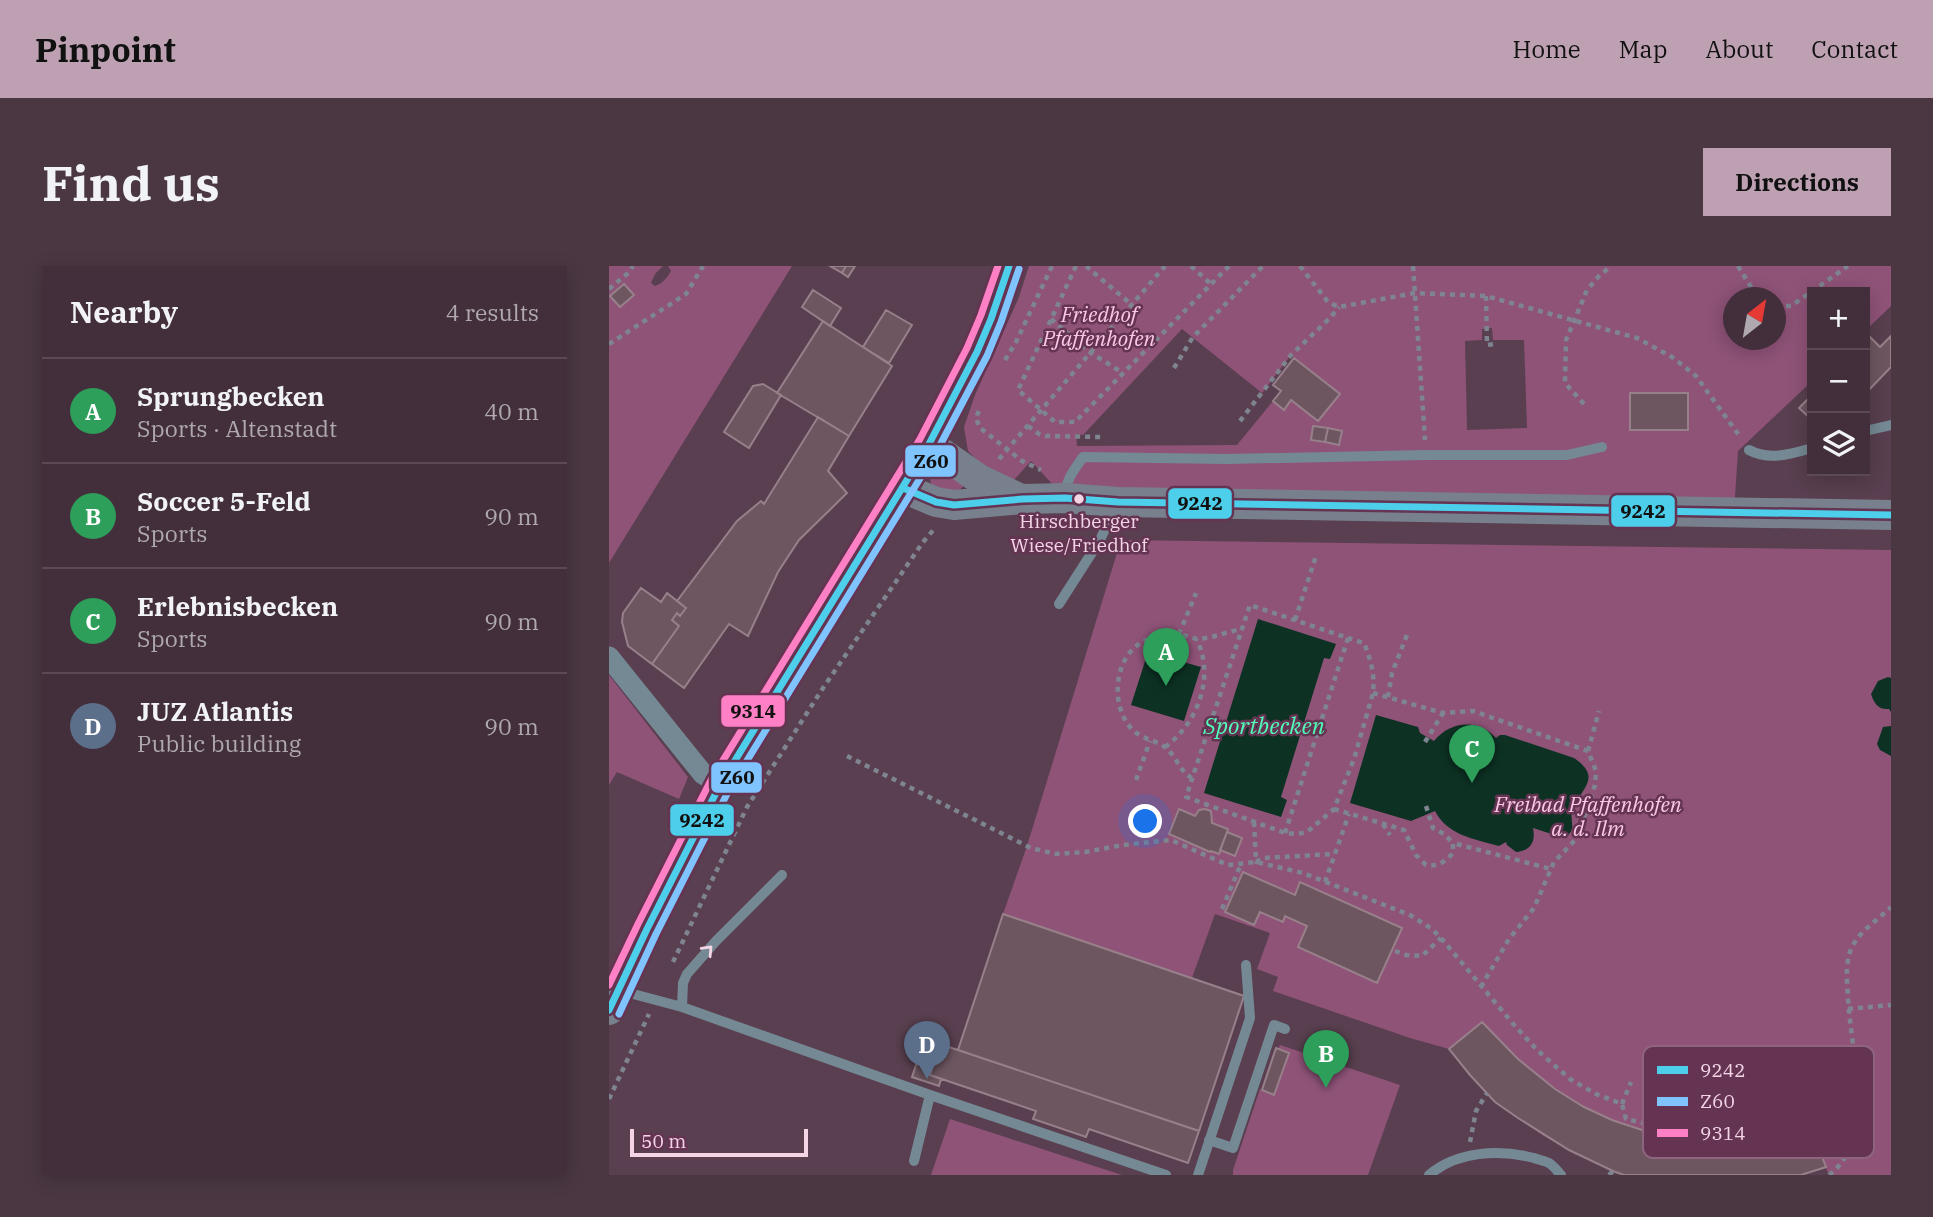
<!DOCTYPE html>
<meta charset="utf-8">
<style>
:root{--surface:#432f3b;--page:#4a3742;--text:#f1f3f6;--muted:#afa9af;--line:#5b4a55;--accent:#bda0b1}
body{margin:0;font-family:"IBM Plex Serif",serif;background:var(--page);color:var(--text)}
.controls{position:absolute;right:21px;top:21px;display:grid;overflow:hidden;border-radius:0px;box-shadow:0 4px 18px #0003}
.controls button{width:63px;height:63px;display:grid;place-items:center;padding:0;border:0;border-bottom:2px solid var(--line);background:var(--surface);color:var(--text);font:35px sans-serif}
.compass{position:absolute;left:1114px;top:21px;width:63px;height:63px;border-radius:50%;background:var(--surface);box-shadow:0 4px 18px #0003;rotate:31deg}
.scale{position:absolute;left:21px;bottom:18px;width:178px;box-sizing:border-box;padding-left:7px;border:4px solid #f3d5e6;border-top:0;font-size:19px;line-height:24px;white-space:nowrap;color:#f3d5e6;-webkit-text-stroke:5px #643452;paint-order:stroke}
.you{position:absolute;left:537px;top:556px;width:24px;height:24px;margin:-18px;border:5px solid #fff;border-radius:50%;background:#1a73e8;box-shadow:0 0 0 10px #1a73e833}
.badge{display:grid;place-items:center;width:46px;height:46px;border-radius:50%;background:var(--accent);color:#fff;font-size:23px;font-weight:700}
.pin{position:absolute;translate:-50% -58px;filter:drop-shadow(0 2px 4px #0008)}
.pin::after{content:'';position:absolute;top:37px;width:24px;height:21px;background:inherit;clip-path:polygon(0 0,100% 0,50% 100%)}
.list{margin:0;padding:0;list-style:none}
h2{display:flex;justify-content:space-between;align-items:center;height:91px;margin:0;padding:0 28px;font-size:30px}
h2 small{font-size:23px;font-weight:400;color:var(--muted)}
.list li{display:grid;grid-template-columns:46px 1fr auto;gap:21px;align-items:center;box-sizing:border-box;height:105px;padding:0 28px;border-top:2px solid var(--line)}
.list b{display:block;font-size:26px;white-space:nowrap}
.list p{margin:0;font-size:23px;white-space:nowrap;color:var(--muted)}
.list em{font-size:23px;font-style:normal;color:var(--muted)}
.icon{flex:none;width:38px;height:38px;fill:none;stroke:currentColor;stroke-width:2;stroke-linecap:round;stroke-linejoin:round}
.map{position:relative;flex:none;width:1282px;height:909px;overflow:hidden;border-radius:0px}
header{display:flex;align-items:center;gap:42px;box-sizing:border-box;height:98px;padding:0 35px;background:var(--accent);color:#111}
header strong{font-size:33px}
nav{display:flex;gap:38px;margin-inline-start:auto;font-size:24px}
.intro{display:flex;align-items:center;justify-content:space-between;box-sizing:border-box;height:168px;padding:0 42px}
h1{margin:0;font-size:49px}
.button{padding:18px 32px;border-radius:0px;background:var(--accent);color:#111;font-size:24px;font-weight:700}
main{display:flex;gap:42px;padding:0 42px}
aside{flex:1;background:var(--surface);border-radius:0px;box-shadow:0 4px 18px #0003}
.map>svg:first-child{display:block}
.green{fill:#8f5378;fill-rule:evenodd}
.water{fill:#0d3224}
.building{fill:#6d5660;stroke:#98808a;stroke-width:2}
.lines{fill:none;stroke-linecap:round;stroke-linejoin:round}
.path{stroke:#7e8590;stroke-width:4.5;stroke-dasharray:5 5;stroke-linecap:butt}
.lane{stroke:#758994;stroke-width:10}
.street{stroke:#758994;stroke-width:21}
.secondary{stroke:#77808c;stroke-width:30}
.bus-1-casing{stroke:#643452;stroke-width:12}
.bus-2-casing{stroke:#643452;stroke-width:12}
.bus-3-casing{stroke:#643452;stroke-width:12}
.bus-1{stroke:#4dcfeb;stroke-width:7}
.bus-2{stroke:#80c4ff;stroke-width:7}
.bus-3{stroke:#ff80c5;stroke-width:7}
.oneway{stroke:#f3d5e6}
.bus-dot{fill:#f3d5e6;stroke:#643452;stroke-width:2.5}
.labels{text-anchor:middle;stroke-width:5;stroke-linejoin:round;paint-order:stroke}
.bus-label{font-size:19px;fill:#f3d5e6;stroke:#643452}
.park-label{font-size:21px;font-style:italic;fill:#fbc9e6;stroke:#643452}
.water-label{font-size:23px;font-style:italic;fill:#51fcb9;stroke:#643452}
.key{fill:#643452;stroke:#8f647e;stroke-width:2}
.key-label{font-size:19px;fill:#f3d5e6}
.line-badge{stroke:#643452;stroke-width:2.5}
.pale-badge-label{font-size:19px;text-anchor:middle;font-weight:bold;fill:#111}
</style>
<header>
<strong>Pinpoint</strong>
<nav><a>Home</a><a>Map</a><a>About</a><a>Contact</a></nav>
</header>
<div class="intro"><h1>Find us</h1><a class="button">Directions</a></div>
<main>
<aside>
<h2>Nearby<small>4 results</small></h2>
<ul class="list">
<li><span class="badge" style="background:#2e9e5b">A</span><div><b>Sprungbecken</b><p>Sports · Altenstadt</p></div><em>40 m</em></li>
<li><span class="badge" style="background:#2e9e5b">B</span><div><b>Soccer 5-Feld</b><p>Sports</p></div><em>90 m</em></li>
<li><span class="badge" style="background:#2e9e5b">C</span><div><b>Erlebnisbecken</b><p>Sports</p></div><em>90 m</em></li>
<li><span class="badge" style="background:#5c6f8a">D</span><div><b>JUZ Atlantis</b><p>Public building</p></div><em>90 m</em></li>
</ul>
</aside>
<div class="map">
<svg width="1282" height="909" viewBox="0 0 1282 909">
<rect width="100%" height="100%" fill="#593f4f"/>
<path class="green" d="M0,0H54L46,8L42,17L46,20C54,17 58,12 62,5L59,0H183L0,297ZM15,18L25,29L11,41L1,29Z
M420,0H1282V40L1256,65V26H1203V115L1129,185L1125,246L456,232L422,195L405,214L371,197L359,185L355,161L366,129L410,31ZM1125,32H1167V74H1125ZM883,62L884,74H915L918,162L858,164L856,75L873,74V63ZM573,63L653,127L682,89L730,128L709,155L682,134L675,144L664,135L628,179L468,180L467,168L474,169ZM704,160L732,165L730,178Z
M326,209H334L358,217L347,227H340L322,218L321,213Z
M512,274L1282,284V909H1220L1217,902L1192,909H1015L960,884L935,870L896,843L886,836L861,809L840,783L801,772L664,725L669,711L648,703L661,667L606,648L583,712L394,648L418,580Z
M0,409L79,511L70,533L8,506L0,519Z
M671,779L791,819L759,909H624V904L651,823L665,828L679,787L669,783Z
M341,853L513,909H322Z"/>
<path class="water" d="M649,353L727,378L721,393L715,392L672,531L678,534L672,551L595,527Z
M539,386L592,401L575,455L522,439Z
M1279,411L1282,412V446L1280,443C1269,444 1265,437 1262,428L1269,415Z
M767,449L809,461L811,467L825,475C841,455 869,452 887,472L891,469H896L965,492C994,512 972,522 964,543C959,557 970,562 955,572L924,562C927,576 921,585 907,586L898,579L897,576L890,580C865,573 838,569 826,545L802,555L741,537Z
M1282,460V490L1271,484L1268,478L1274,461Z"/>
<path class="building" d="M221,0H237L233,7Z
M237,0H246L239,11L233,7Z
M15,18L25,29L11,41L1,30Z
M204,24L232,42L221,60L193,41Z
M277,44L303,59L280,97L254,81Z
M214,55L283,100L240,170L168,127Z
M1260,70L1271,81L1282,70V101L1256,128V74Z
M685,92L731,128L709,155L682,134L675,144L664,135L672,125L664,119Z
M154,118L172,129L140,182L115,166L144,120Z
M1021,127H1079V164H1021Z
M1203,129V154L1190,142Z
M209,151L240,170L219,205L238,227L190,274L169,306L139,370L120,358L75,422L43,398L70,360L63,354L68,347L71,350L77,342L68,335L128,255L152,235L155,238Z
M704,160L719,162L716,176L702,174Z
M719,162L733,165L730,179L716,176Z
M32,322L52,336L58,327L77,342L71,350L68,347L63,354L70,360L43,398L19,380L13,356L14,347Z
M570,543L586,550L590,544L596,543L602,545L603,557L619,563L610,588L602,585L601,586L560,568Z
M618,566L633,572L626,590L611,584Z
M634,606L686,629L691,616L793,662L768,717L689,681L698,660L676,650L674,656L651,646L645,659L616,646Z
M394,648L635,730L590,865L349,784Z
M873,756L909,793L946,823L975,841L1003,854L1039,866L1068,873L1116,878L1148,875L1202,862L1217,901L1192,909H1015L1004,905L960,884L909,852L886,836L861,809L840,783Z
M331,778L590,865L579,897L480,863L477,871L424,853L427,845L321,809Z
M667,782L680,787L665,829L653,824Z
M311,787L326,793L321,809L332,813L330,820L303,811Z"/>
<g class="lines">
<path class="path" d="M467,0L409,124L446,156H466L620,0
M477,0L523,39
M582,0L602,18
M691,0L719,36L730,41L806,27L877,30L1028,72L1063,91L1087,110L1132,172
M804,0L816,174
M1129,0L1147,29L1150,32
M0,23L18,8L24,0
M877,30L878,79L886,78
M1167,40H1182L1239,0
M442,53L482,87L514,107
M0,78L77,28L94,0
M396,94L407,76L443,0
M565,102L584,71L654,0
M975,138L956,117L957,74L978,24L990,10L1002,0
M370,145L367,151L370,161L413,195L432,204
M631,155L682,89L722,51L730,41
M419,160L430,168L437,170L493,171
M390,193L556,0
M686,354L707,290
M570,368L587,327
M764,427L834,447L864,445L979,485L987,505L986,519L968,572L945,596L925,642L900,673L873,719
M779,431L783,407L798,369
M816,476L834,447
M556,481C589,457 606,411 588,374
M979,485L990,445
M238,490L422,582L447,588L476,586L514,579L562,574L619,599L647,596L694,607L801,649L823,663L832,672L906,760L928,784L961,813L987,828L1013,838L1017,853L1063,864L1106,870L1155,864L1194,855L1220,845
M583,512C572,507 568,492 559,484C551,475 536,474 526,466C500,444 503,389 537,374C548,370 563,367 574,369C579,370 585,373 590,373C602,372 619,366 632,363
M527,514L541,475
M817,540L824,562L835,568L844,577
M725,543L795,564L807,589L817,599C829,601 836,596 844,587V577L942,603
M645,556L647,596L654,592L725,588
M774,558L781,569
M676,567L739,372L641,339L577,531L676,567L688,568L698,566L725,543L745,493L764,427C766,408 762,395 755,377L739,372
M716,616L740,548
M613,643L632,598
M786,685L797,689L813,690L832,672
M64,696L138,541L212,425L314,276L327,261
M1239,743L1282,739
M0,833L40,748
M1013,838L1022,816
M861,876L867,845L878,827
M1000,909L1004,905
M1220,909C1268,874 1241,782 1239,731C1238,715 1236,699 1242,683C1251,664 1268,655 1282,641"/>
<path class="lane" d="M1256,165L1282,159
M1140,184C1160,195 1182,188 1203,182
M456,230C457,213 465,204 474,191L618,193L817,189H958L993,181
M450,338L491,274L508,237
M13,725L73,741L321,829L557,909
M73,741L74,717L78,708L107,675L173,609
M600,874L624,882L665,759L676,763
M305,895L321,829
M589,909L641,752L637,699
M820,909C848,885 890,883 925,892C930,894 936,895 940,897C945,900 948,905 952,909"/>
<path class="street" d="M0,391L94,508L111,519"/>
<path class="secondary" d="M320,178L370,213L410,232
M294,222L327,236L345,239L414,233L456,232L509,236L1282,249
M0,744L38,663L111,519L320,178L368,86L382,53L400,0"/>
<g class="bus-1-casing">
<path id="bus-1" d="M294,222L327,236L345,239L414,233L456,232L509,236L1282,249
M0,744L38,663L111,519L320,178L368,86L382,53L400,0"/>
</g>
<g class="bus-2-casing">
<path id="bus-2" d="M10,748L47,668L120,524L329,183L378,90L392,56L410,3"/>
</g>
<g class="bus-3-casing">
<path id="bus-3" d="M0,719L29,658L102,514L311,173L358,82L372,49L389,0"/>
</g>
<use href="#bus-1" class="bus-1"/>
<use href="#bus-2" class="bus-2"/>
<use href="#bus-3" class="bus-3"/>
</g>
<defs><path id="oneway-chevron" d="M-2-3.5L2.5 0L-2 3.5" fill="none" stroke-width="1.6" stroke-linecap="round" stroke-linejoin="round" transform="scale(1.75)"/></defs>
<use class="oneway" href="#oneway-chevron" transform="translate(99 684) rotate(-47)"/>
<circle class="bus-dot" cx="470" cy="233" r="6"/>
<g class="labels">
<g class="bus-label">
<text x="470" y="262">Hirschberger<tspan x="470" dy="24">Wiese/Friedhof</tspan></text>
</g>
<g class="park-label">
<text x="490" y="56">Friedhof<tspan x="490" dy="24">Pfaffenhofen</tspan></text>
<text x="979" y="546">Freibad Pfaffenhofen<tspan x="979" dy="24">a. d. Ilm</tspan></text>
</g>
<g class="water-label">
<text x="655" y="468">Sportbecken</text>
</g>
</g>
<rect x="1034" y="780" width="231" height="112" rx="10" class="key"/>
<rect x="1048" y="800" width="31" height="8" fill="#4dcfeb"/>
<rect x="1048" y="831" width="31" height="9" fill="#80c4ff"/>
<rect x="1048" y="863" width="31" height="8" fill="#ff80c5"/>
<g class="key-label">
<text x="1091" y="811">9242</text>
<text x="1091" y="842">Z60</text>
<text x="1091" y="874">9314</text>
</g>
<g class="line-badge">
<rect x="295" y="178" width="53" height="34" rx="7" fill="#80c4ff"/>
<rect x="558" y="221" width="66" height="33" rx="7" fill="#4dcfeb"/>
<rect x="1001" y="228" width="66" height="34" rx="7" fill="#4dcfeb"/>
<rect x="111" y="428" width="66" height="34" rx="7" fill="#ff80c5"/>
<rect x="101" y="495" width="53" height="33" rx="7" fill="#80c4ff"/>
<rect x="60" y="537" width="66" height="34" rx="7" fill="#4dcfeb"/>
</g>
<g class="pale-badge-label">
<text x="322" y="202">Z60</text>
<text x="591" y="244">9242</text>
<text x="1034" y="252">9242</text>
<text x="144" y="452">9314</text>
<text x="128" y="518">Z60</text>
<text x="93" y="561">9242</text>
</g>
</svg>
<div class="controls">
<button>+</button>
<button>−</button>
<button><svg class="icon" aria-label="layers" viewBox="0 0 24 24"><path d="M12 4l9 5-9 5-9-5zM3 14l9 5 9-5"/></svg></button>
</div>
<svg class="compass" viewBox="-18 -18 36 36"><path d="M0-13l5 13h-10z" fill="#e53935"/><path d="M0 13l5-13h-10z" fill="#afa9af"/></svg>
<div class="scale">50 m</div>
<div class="you"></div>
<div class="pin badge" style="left:557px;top:420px;background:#2e9e5b">A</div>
<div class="pin badge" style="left:717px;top:822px;background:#2e9e5b">B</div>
<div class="pin badge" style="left:863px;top:517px;background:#2e9e5b">C</div>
<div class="pin badge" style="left:318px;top:813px;background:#5c6f8a">D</div>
</div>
</main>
